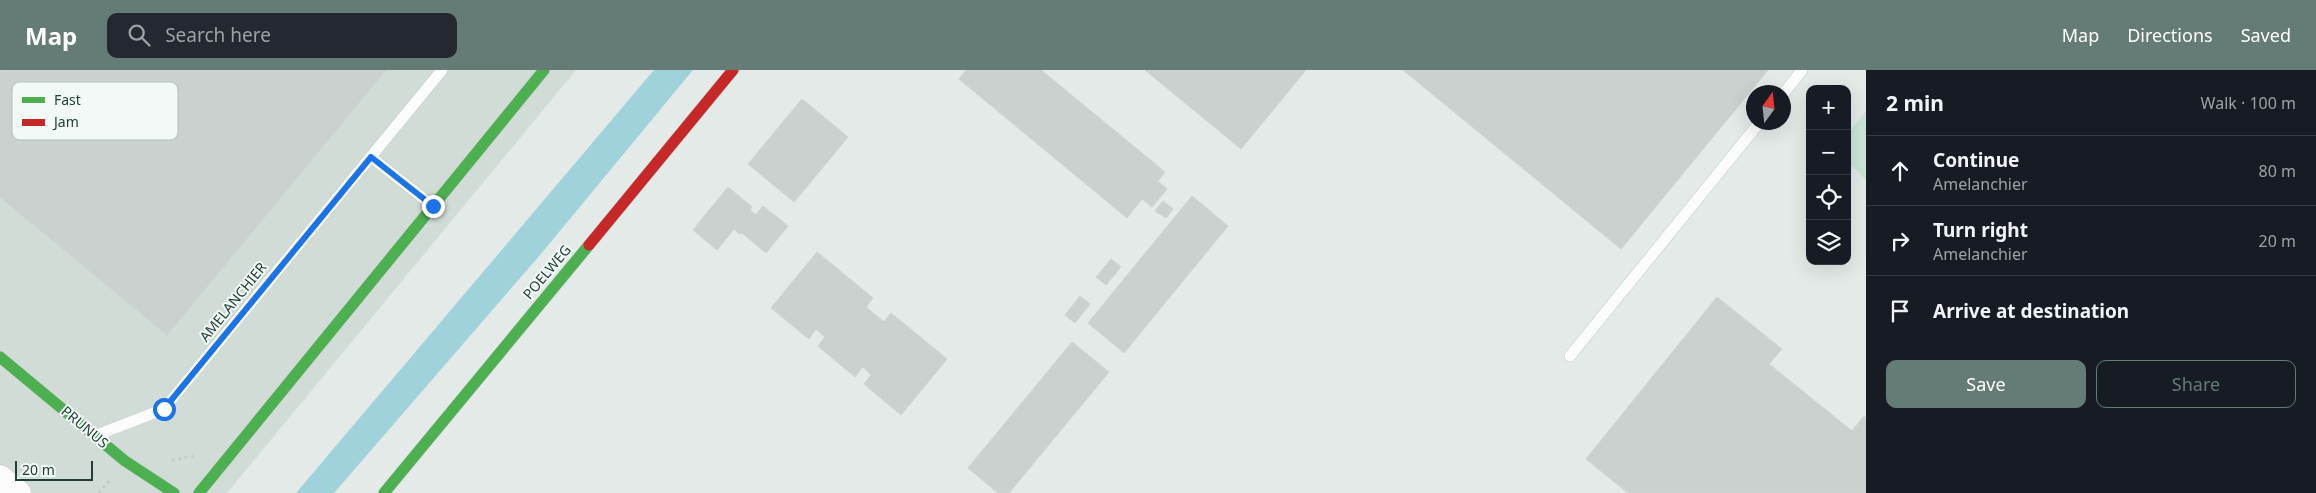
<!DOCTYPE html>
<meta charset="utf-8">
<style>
:root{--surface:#171b24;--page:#242831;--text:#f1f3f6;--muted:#9ea1a6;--line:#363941;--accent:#647c75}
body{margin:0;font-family:"Noto Sans",sans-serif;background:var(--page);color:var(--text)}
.controls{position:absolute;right:15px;top:15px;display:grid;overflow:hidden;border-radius:10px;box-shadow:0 5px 20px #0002}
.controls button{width:45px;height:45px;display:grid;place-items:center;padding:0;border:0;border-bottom:1px solid var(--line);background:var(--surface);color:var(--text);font:25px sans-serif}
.compass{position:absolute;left:1746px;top:15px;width:45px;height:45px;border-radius:50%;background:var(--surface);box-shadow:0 5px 20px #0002;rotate:15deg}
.scale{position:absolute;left:15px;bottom:12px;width:78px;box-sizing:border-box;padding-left:5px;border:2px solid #1f4038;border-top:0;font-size:14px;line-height:18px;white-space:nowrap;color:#1f4038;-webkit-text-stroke:4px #f2f9f6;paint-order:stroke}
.stop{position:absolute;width:15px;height:15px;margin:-11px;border:4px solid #1a73e8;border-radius:50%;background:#fff}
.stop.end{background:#1a73e8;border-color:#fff;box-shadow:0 1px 5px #0008}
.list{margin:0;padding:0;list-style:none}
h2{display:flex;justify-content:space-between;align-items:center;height:65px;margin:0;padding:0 20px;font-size:21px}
h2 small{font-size:16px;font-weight:400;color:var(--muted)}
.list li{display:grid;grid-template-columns:32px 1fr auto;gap:15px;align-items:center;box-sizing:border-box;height:70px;padding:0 20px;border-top:1px solid var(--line)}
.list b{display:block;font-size:19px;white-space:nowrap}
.list p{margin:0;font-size:16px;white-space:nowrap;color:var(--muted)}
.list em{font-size:16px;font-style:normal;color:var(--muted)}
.actions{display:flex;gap:10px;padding:15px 20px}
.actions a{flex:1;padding:11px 0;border:1px solid var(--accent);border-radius:10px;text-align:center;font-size:18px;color:var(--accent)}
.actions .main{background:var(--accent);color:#fff}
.icon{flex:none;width:28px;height:28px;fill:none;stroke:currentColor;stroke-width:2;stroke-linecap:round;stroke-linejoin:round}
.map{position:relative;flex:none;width:1866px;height:423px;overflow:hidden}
header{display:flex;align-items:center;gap:30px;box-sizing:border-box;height:70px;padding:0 25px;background:var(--accent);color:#fff}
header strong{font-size:24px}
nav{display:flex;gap:28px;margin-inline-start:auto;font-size:18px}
.search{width:350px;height:45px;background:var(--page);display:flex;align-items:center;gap:12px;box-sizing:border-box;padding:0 18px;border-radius:10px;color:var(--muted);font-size:19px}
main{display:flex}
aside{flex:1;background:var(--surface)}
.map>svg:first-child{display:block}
.built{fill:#d1dcd7}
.green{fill:#cbe5d4}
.water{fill:#a0d2dc}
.building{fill:#cad1cf;stroke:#cdd3d0}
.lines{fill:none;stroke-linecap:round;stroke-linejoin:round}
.lane-casing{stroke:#c1c7c5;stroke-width:12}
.street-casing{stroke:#c1c7c5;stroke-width:25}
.fast-casing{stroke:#bfc8c5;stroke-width:12}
.jam-casing{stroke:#bfc8c5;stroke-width:12}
.path{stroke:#c0cac8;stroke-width:3;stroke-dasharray:2.5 4;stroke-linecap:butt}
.lane{stroke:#fbfcfb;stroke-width:11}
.street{stroke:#fbfcfb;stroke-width:24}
.fast{stroke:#4caf50;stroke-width:11}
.jam{stroke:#c62828;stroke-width:11}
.route{stroke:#1a73e8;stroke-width:6}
.labels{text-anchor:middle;stroke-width:4;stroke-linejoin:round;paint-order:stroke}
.street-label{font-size:14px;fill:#1f4038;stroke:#f2f9f6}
.key{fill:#f2f9f6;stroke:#b3c2bd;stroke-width:1}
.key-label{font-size:14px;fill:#1f4038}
</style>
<header>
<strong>Map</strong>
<div class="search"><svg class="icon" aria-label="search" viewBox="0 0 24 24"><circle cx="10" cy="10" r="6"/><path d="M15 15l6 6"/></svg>Search here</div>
<nav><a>Map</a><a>Directions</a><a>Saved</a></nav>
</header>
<main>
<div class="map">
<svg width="1866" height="423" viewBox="0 0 1866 423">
<rect width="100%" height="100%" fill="#e4eae7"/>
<path class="built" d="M0,0H576L227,423H0Z"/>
<path class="green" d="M1866,41V110L1847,91V64Z"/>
<path class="water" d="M654,0H693L540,185L334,423H296Z"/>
<path class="building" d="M0,0H386L167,265L0,127Z
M966,0H1041L1165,102L1158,111L1167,119L1152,137L1142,129L1127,148L959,9Z
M1145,0H1306L1241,79Z
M1403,0H1768L1621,179Z
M802,29L848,67L794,132L748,94Z
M728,117L752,137L750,140L756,145L763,136L788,156L766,183L742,163L740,164L734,159L717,180L693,160Z
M1192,126L1228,156L1124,283L1088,253Z
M1163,131L1173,139L1166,148L1155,141Z
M817,182L873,228L866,237L884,252L891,243L947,289L901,345L864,314L871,305L863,297L855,307L818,276L825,267L816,259L809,269L771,238Z
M1111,189L1121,197L1106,215L1096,207Z
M1080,226L1090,234L1075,253L1065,245Z
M1717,227L1782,279L1769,294L1852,361L1864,346L1866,348V423H1628L1586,389Z
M1072,272L1109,302L1009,423H998L968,398Z"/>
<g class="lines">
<g class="lane-casing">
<path id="lane" d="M1784,23L1802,0
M371,87L433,136
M1570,286L1760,52
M97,365L164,339L442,0"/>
</g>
<g class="street-casing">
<path id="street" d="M0,407L19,423"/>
</g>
<g class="fast-casing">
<path id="fast" d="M0,287L125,391L174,423
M199,423L544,0
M384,423L589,175"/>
</g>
<g class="jam-casing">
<path id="jam" d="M589,175L733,0"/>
</g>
<path class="path" d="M172,390L195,386
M99,423L109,411"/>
<use href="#lane" class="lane"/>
<use href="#street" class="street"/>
<use href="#fast" class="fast"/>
<use href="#jam" class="jam"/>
</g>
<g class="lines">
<path class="route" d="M164,339L371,87L433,136"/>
</g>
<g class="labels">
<g class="street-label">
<text transform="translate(547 202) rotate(-50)" y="5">POELWEG</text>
<text transform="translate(233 232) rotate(-51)" y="5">AMELANCHIER</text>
<text transform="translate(85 357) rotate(40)" y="5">PRUNUS</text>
</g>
</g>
<rect x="12" y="12" width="166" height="58" rx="8" class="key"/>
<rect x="22" y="27" width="23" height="6" fill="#4caf50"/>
<rect x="22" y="49" width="23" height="7" fill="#c62828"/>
<g class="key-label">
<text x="54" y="35">Fast</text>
<text x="54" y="57">Jam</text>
</g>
</svg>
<div class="controls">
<button>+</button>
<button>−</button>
<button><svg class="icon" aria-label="locate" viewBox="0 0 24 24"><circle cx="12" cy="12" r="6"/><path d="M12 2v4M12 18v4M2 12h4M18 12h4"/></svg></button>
<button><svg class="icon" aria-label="layers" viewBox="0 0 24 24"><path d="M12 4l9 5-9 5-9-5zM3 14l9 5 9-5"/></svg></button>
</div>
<svg class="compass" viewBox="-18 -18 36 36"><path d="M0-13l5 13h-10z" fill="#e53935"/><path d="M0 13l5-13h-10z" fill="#9ea1a6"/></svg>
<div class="scale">20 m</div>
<div class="stop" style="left:164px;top:339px"></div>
<div class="stop end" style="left:433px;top:136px"></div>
</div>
<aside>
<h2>2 min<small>Walk · 100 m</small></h2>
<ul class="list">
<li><svg class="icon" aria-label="ahead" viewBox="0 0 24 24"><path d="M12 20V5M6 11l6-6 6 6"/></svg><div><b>Continue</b><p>Amelanchier</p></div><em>80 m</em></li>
<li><svg class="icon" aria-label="right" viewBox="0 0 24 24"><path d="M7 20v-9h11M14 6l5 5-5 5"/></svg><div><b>Turn right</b><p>Amelanchier</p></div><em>20 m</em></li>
<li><svg class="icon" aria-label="arrive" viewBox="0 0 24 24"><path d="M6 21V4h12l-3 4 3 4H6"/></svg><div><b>Arrive at destination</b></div></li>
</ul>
<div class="actions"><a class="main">Save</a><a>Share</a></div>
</aside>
</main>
